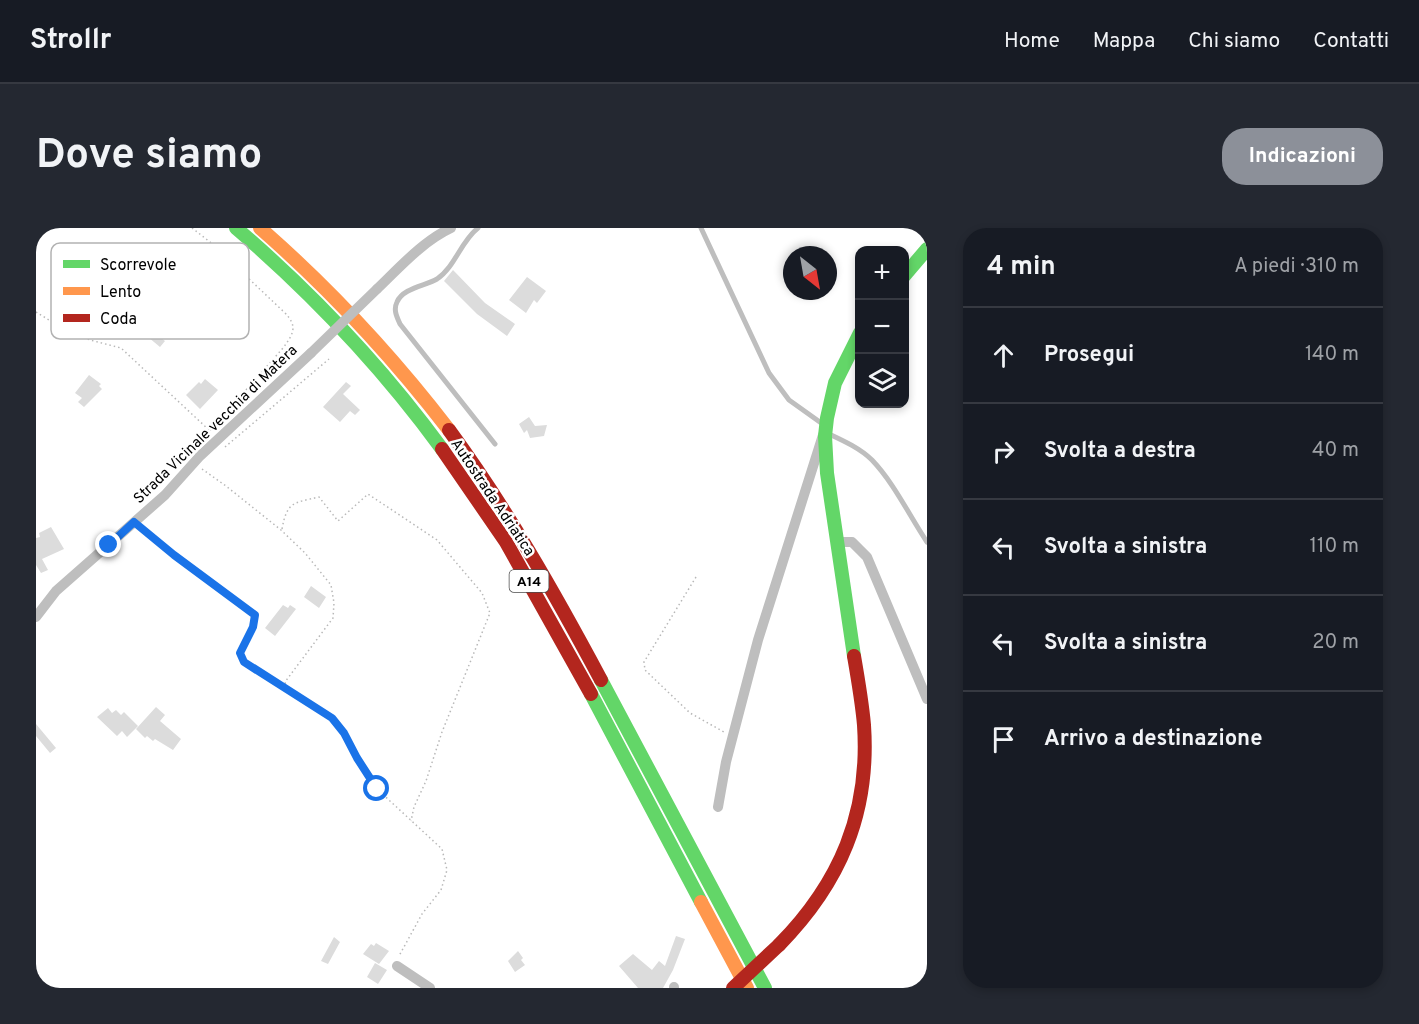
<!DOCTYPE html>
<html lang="it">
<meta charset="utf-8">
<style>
:root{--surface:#171b24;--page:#242831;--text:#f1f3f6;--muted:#9ea1a6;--line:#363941;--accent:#8c9099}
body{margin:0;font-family:Overpass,sans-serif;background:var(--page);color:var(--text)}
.controls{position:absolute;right:18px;top:18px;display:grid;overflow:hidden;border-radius:12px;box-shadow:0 3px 9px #0003}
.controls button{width:54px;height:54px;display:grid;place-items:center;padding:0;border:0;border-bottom:2px solid var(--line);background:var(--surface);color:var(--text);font:30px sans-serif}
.compass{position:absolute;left:747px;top:18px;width:54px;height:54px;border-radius:50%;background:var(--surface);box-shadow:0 3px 9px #0003;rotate:149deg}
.stop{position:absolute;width:18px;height:18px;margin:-14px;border:4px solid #1a73e8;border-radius:50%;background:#fff}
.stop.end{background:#1a73e8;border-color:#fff;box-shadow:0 2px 6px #0008}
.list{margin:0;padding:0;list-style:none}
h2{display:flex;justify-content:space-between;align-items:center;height:78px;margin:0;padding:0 24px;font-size:26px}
h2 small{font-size:20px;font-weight:400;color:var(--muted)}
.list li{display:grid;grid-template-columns:39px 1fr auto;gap:18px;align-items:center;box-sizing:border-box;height:96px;padding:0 24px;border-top:2px solid var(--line)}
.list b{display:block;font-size:22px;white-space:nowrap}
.list em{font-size:20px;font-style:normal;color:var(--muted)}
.icon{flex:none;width:33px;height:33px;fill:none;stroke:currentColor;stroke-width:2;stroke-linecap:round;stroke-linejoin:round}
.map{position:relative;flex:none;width:891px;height:760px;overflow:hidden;border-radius:24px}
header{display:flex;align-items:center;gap:36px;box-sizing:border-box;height:84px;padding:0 30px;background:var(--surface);border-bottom:2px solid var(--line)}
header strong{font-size:28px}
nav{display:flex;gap:33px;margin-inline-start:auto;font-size:21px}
.intro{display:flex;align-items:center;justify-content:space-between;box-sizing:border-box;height:144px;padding:0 36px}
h1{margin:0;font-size:42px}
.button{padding:15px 27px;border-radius:24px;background:var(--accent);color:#fff;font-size:21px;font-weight:700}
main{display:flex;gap:36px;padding:0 36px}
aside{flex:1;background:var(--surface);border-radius:24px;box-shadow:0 3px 9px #0003}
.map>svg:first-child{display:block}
.building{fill:#dcdcdc}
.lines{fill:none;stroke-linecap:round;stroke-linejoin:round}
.path{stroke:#b8b8b8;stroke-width:1.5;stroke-dasharray:1.5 3;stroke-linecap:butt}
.lane{stroke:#bebebe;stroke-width:5}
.street{stroke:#bebebe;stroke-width:10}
.fast{stroke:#63d668;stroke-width:14}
.slow{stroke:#ff974d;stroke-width:14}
.jam{stroke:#b3261e;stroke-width:14}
.street-bridge{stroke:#bebebe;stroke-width:10}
.jam-bridge{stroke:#b3261e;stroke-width:14}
.route{stroke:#1a73e8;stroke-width:8}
.labels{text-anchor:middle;stroke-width:5;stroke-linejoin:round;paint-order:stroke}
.shield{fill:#fff;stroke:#4c4c4c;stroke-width:1.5}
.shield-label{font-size:14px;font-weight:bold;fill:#000}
.street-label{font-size:15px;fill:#000;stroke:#fff}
.key{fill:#fff;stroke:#b2b2b2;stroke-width:1.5}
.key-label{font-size:16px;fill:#000}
</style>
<header>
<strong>Strollr</strong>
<nav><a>Home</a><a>Mappa</a><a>Chi siamo</a><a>Contatti</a></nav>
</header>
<div class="intro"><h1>Dove siamo</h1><a class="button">Indicazioni</a></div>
<main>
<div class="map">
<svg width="891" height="760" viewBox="0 0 891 760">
<rect width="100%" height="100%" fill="#fff"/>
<path class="building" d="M417,42L449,75L479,96L471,108L441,86L408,53Z
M491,49L510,63L501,75L498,72L490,85L473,72Z
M119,102L127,108L125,110L129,113L124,119L112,109Z
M53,147L65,156L63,158L66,161L48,179L42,174L46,170L39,165Z
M169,151L182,162L164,181L150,167L163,154L165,156Z
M310,154L315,158L307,166L324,182L319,187L314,183L304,194L287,179Z
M493,189L499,198L511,197L508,208L494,210L491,202L488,205L483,196Z
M15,299L28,321L6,331L12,342L5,345L0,337V310L4,309L3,305Z
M275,358L290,369L283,380L268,369Z
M247,377L252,380L254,377L260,381L239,408L229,400Z
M120,479L129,487L124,493L145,511L137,522L119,511L117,513L111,508L109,510L100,501Z
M72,480L76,485L80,482L85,487L88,484L102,498L91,509L86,503L81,508L61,489Z
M0,496L20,520L14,525L0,508Z
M640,708L649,711L637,742L627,760H602L583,738L597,726L616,742L623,733L629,738Z
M298,709L304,714L292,736L285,733Z
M340,715L353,723L343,736L327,726L335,716L338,718Z
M482,723L487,730L485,732L489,737L479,744L472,733Z
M339,735L351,742L342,756L331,749Z"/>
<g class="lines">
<path class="path" d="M156,0L174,14L248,84C262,98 258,105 247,120L164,214
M0,84L26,100L54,112L85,120L173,202
M189,219L293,131
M166,241L190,258L245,302L269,325L295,357L298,375L297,390L249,454L251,462L296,490L308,505L321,530L341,561L406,621L411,642L405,662L386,686L363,728
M106,301L219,387L217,399L204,425L208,434L250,462
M246,301C251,273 258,275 283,269L302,293L332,266L401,312L446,365L454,385L406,504L390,553L378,579L375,593
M660,349L608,434L609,442L654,485L688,504"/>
<path class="lane" d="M442,0C425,13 419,39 401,51C389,58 367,60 361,74C357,82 361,89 364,96L459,216
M665,0L733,145L753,172L788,197
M791,205C806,212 824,220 836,232C858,255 873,287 891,314"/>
<path class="street" d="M341,61C363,40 387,13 415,0
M802,314H816L831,329L891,471
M0,389L20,363L129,267L164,228L275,125
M682,579L690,534L722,412L787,207
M361,738L394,760
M638,760V759"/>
<path class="fast" d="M200,0C277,66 346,139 406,221
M868,48L891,21
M818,428L791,245L789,208L791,190L799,155L824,105
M565,452L729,760
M555,466L665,674"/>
<path class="slow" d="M224,0C294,61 356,128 413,202
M665,674L711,760"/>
<path class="jam" d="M413,202C471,281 519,366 565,452
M406,221L470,314L555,466
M743,717C804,655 834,585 828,497C826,474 822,451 818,428"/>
<path class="street-bridge" d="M275,125L341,61"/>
<path class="jam-bridge" d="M697,760L743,717"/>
</g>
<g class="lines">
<path class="route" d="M73,317L98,294L138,327L219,387L217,399L204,425L208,434L296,490L308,505L321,530L341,561"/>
</g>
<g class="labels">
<rect class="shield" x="473.5" y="342" width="39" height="22" rx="4.5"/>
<g class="shield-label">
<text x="493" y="358">A14</text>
</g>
<g class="street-label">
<text transform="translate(179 196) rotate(-44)" y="5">Strada Vicinale vecchia di Matera</text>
<text transform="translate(457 269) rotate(56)" y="5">Autostrada Adriatica</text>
</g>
</g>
<rect x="15" y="15" width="198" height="96" rx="9" class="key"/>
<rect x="27" y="32" width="27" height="8" fill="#63d668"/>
<rect x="27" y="59" width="27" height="8" fill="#ff974d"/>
<rect x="27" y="86" width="27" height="8" fill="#b3261e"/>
<g class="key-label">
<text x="64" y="42">Scorrevole</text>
<text x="64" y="69">Lento</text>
<text x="64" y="96">Coda</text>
</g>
</svg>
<div class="controls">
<button>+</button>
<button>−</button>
<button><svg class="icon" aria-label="layers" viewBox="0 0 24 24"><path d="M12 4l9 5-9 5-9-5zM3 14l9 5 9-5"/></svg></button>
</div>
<svg class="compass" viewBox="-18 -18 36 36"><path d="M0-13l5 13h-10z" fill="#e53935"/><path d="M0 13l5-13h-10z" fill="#9ea1a6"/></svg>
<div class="stop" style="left:341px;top:561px"></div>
<div class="stop end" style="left:73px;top:317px"></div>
</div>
<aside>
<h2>4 min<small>A piedi · 310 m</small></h2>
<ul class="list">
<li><svg class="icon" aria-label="ahead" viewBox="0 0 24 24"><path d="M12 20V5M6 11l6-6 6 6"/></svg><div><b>Prosegui</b></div><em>140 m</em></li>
<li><svg class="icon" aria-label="right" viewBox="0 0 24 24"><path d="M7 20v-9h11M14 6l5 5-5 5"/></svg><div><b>Svolta a destra</b></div><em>40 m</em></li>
<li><svg class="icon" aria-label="left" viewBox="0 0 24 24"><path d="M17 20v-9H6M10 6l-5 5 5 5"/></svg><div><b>Svolta a sinistra</b></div><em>110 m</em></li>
<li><svg class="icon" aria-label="left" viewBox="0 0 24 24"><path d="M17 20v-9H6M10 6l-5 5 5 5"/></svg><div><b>Svolta a sinistra</b></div><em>20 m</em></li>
<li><svg class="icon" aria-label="arrive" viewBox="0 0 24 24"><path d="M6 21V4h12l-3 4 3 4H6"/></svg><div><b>Arrivo a destinazione</b></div></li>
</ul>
</aside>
</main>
